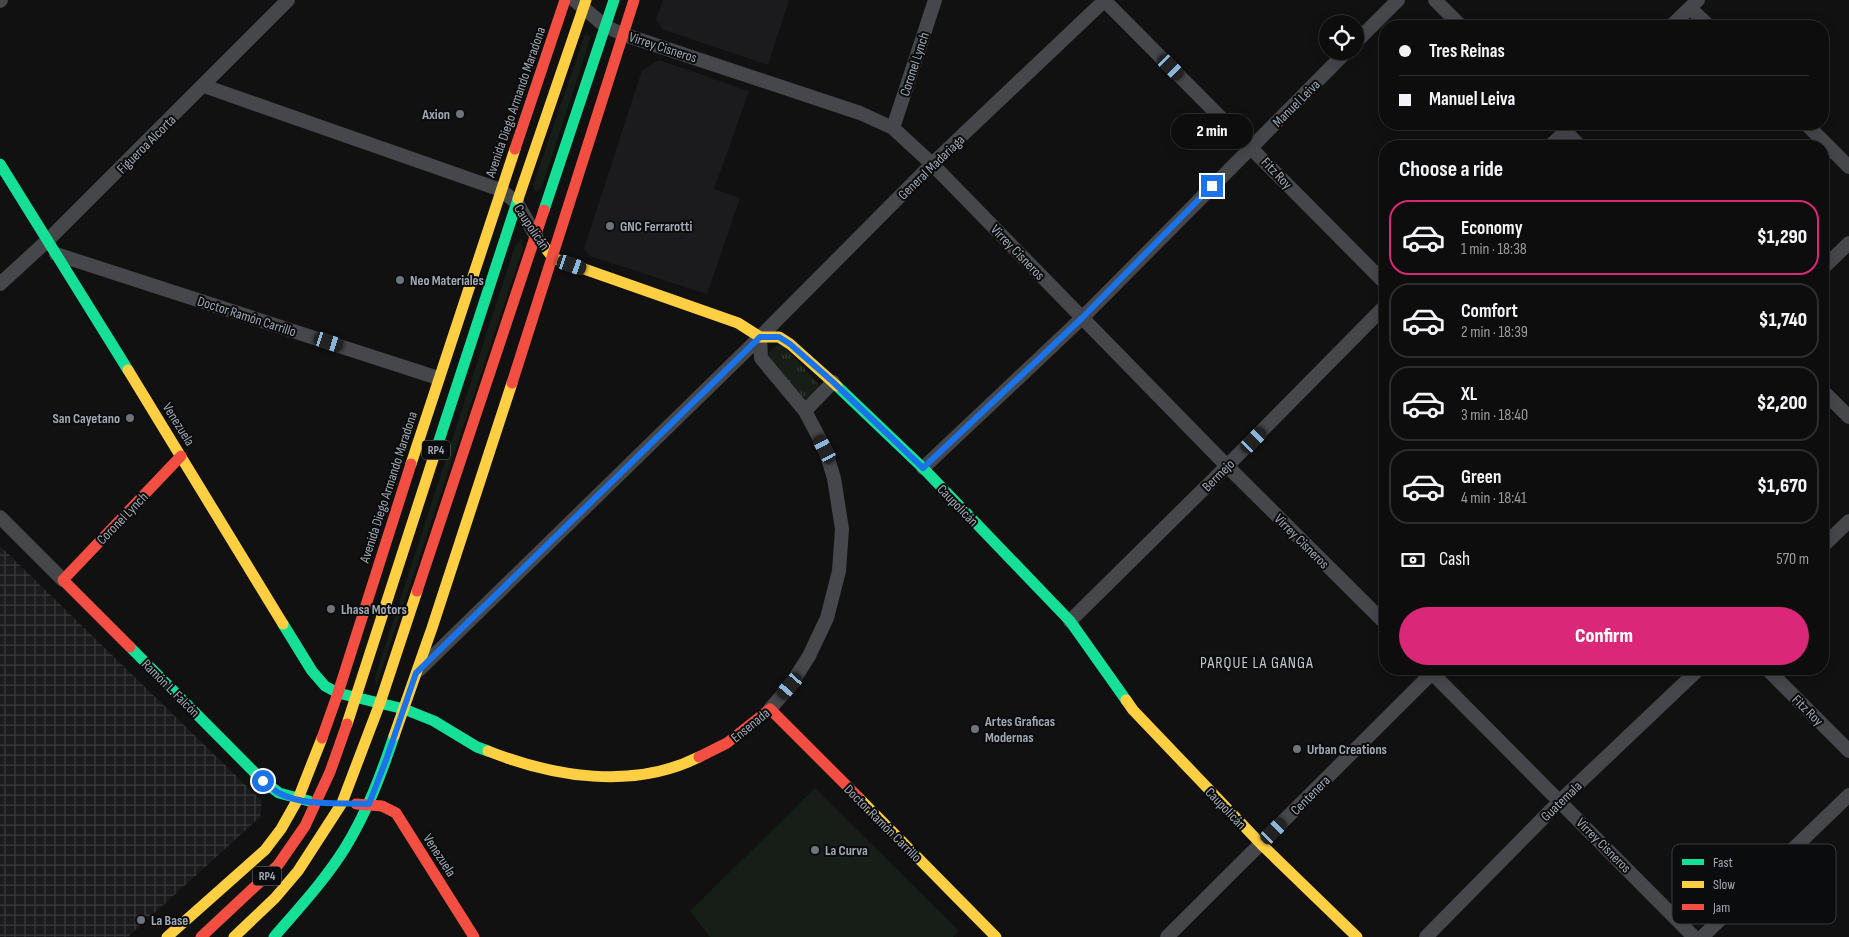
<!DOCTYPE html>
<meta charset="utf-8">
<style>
body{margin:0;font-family:"Sofia Sans Condensed",sans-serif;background:#1b1b1b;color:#f1f3f6;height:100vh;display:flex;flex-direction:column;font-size:19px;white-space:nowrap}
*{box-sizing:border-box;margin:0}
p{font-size:16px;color:#9a9c9d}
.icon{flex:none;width:28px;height:28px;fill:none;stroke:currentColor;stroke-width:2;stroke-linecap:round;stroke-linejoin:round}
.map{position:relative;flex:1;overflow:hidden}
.drawer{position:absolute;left:1379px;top:140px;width:450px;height:535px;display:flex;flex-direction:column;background:#0d0d0d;border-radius:20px;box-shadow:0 2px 12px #0003,0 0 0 1px #2d2d2e}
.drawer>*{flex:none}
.hud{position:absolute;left:1379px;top:20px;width:450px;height:110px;border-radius:20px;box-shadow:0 2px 12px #0003,0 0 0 1px #2d2d2e;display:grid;align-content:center;height:110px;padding:0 20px;background:#0d0d0d}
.tools{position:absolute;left:1319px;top:15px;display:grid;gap:10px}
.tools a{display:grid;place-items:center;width:45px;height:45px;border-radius:50%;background:#0d0d0d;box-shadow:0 2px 12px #0003,0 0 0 1px #2d2d2e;font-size:25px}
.end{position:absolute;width:22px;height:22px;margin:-11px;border:6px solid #1a73e8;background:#fff;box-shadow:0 0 0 2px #fff}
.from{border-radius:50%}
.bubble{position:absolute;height:35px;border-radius:18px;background:#0d0d0d;box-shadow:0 2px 12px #0003,0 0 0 1px #2d2d2e;font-size:16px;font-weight:800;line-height:35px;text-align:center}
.car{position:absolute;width:15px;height:30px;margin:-15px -8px;border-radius:6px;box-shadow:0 0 4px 1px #0007;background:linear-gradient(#222 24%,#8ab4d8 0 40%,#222 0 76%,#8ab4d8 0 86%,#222 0)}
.hud b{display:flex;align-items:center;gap:18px;height:48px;font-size:19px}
.hud b+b{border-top:1px solid #2d2d2e}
.hud i{width:12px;height:12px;background:#f1f3f6}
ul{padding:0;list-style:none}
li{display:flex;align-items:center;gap:15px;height:75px;margin:0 10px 8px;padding:0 10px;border:2px solid #2d2d2e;border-radius:20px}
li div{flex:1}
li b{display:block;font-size:19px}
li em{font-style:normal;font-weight:800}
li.selected{border-color:#db2777}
li>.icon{width:45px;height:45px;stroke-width:1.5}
h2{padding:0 20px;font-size:22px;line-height:60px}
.pay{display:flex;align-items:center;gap:12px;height:55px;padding:0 20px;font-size:19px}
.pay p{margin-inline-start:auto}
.button{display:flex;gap:10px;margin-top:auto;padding:10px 20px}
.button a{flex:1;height:58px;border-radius:30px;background:#db2777;color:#fff;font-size:20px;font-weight:800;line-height:58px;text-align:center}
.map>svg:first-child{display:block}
.built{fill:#1b1b1d}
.industrial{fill:url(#industrial-grid)}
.grass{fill:#171e17}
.park{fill:url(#park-tufts)}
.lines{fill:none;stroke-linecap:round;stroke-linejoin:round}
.street{stroke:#45474a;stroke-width:14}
.fast{stroke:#16e098;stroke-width:11}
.slow{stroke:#ffcf43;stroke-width:11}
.jam{stroke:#f24e42;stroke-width:11}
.route{stroke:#1a73e8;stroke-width:6}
.poi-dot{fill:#6f747b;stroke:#0b0c0d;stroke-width:2}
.labels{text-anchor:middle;stroke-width:4;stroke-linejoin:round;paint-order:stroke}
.shield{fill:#0b0c0d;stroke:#747a82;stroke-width:1}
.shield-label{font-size:12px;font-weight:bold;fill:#a1a9b4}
.street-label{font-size:14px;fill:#a1a9b4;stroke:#0b0c0d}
.poi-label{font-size:14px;font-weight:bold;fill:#a1a9b4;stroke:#0b0c0d;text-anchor:start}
.quarter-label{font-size:16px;letter-spacing:1px;fill:#c2c7cf;stroke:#0b0c0d}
.key{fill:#0b0c0d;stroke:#383b3f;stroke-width:1}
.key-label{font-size:14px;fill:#a1a9b4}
</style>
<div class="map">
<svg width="1849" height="937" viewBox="0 0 1849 937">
<defs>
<pattern id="industrial-grid" width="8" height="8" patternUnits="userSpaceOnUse" patternTransform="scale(1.25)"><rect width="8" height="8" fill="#1b1b1d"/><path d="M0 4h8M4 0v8" fill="none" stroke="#39393b"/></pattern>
<pattern id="park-tufts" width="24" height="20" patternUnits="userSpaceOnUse" patternTransform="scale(1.25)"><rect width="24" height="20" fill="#171e17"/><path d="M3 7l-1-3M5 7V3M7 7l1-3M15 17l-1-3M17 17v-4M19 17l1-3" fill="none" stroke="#363c36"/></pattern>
</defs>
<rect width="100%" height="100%" fill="#111"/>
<!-- built -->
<path class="built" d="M663,0H789L768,65L662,29L656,19Z
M659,60L749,91L714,189L740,198L707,294L590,256L584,249L642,70Z"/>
<!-- industrial -->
<path class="industrial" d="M0,546L262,801L260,817L128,937H0Z"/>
<!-- grass -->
<path class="grass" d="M585,34L591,36L542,187L535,193L533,185Z
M522,239L523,248L376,687L375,677L515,246Z
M815,788L959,931L953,937H710L690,911Z"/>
<!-- park -->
<path class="park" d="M780,345L786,348L819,385C817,392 810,399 804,400L768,357C769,350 773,347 780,345Z"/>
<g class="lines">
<!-- street -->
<path class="street" d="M574,0L605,26L622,34L860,113L893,128L932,164L1227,466L1385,623
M1104,0L1385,283
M1435,0L1461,26
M0,1L1,0
M1690,8L1709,26
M1671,26L1698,0
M1355,43L1398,0
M204,86L501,190L517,203L536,236
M1558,124L1580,146
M1806,124L1849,167
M893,128L935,0
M1550,146L1573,124
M56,254L438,378
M1822,269L1849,243
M0,284L48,240L288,0
M760,337L761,358L805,411L825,449L834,478L842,529L839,571L827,618L809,656L790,686L770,709
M1822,390L1849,417
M805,411L833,382
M923,468L1082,318L1347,51
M0,517L63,580
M1822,547L1849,521
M1070,621L1227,466L1385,306
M1428,669L1694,937
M1767,669L1849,751
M419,670L760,337L932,164L1105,0
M1167,937L1432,673
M1426,937L1560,801L1699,669
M1702,937L1849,795"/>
<!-- fast -->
<path class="fast" d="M0,164L128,370
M544,210L614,0
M837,386L923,468L1070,621L1126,700
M434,456L518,199
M283,624L312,671L325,686L338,693L404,709L434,721L477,747L488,751
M130,647L263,781L279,793L309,801
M274,937C299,908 325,880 345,848C367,812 381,775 394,736"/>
<!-- slow -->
<path class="slow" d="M518,199L586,0
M536,236L553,258L738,323L760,337H779L790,344L837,386
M128,370L283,624
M411,464L515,149
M1126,700L1133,710L1261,844L1357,937
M347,724L434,456
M394,736L432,628L512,383
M488,751C554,777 633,790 699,757
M858,797L996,937
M167,937L265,850L281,829L298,799L322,738
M234,937L275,898L298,871L342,803L380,703L417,591"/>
<!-- jam -->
<path class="jam" d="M515,149L565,0
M512,383L634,0
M417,591L544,210
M130,647L63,580L181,456
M322,738L338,693L411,464
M699,757L727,743L770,709L858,797
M356,804L382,806L396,813L474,937
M201,937L278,865L305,826L330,772L347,724"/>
</g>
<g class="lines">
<!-- route -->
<path class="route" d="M263,781C268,785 273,790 279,793C305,807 340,802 369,804L386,760L416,673L760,337H779L790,344L833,382L923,468L1082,318L1212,186"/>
</g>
<!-- markers -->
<g class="poi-dot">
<circle cx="460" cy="114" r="5"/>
<circle cx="610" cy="226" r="5"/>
<circle cx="400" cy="280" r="5"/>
<circle cx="130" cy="418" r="5"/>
<circle cx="331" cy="609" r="5"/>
<circle cx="975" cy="729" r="5"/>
<circle cx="1297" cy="749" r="5"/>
<circle cx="815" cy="850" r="5"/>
<circle cx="141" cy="920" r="5"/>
</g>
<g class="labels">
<!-- shield labels -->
<g class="shield">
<rect x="422" y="440.5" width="28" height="19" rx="4"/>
<rect x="253" y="866.5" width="28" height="19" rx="4"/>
</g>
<g class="shield-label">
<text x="436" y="454">RP4</text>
<text x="267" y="880">RP4</text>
</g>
<!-- street labels -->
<g class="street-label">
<text transform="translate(663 47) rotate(18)" y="5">Virrey Cisneros</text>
<text transform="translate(914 64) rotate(-72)" y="5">Coronel Lynch</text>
<text transform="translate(515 102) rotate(-71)" y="5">Avenida Diego Armando Maradona</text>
<text transform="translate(1296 103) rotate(-45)" y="5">Manuel Leiva</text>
<text transform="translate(146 144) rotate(-45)" y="5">Figueroa Alcorta</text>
<text transform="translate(931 167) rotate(-44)" y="5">General Madariaga</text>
<text transform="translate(1277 173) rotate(46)" y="5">Fitz Roy</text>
<text transform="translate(532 227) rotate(56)" y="5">Caupolicán</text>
<text transform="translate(1018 252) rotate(46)" y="5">Virrey Cisneros</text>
<text transform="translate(247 316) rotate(18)" y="5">Doctor Ramón Carrillo</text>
<text transform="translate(179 424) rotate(58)" y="5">Venezuela</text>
<text transform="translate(1218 475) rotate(-45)" y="5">Bermejo</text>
<text transform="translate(388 487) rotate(-72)" y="5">Avenida Diego Armando Maradona</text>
<text transform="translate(958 505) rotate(46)" y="5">Caupolicán</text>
<text transform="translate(122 518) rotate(-46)" y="5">Coronel Lynch</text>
<text transform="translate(1302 541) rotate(45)" y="5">Virrey Cisneros</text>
<text transform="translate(171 688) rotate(45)" y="5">Ramón L. Falcón</text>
<text transform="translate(1808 710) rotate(45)" y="5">Fitz Roy</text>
<text transform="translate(750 725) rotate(-39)" y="5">Ensenada</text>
<text transform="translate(1310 795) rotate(-45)" y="5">Centenera</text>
<text transform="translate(1561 801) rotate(-44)" y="5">Guatemala</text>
<text transform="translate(1226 808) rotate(46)" y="5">Caupolicán</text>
<text transform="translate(883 823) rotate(45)" y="5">Doctor Ramón Carrillo</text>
<text transform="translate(1604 845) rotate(45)" y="5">Virrey Cisneros</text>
<text transform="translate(440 855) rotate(57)" y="5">Venezuela</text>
</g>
<!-- poi labels -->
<g class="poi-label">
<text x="450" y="119" text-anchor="end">Axion</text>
<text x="620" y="231">GNC Ferrarotti</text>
<text x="410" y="285">Neo Materiales</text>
<text x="120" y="423" text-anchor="end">San Cayetano</text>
<text x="341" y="614">Lhasa Motors</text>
<text x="985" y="726">Artes Graficas<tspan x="985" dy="16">Modernas</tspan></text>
<text x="1307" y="754">Urban Creations</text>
<text x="825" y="855">La Curva</text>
<text x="151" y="925">La Base</text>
</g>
<!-- quarter labels -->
<g class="quarter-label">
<text x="1257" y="668">PARQUE LA GANGA</text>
</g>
</g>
<!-- legend -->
<rect x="1672" y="844" width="164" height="80" rx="8" class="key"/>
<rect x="1682" y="859" width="22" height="6" fill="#16e098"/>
<rect x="1682" y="881" width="22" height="7" fill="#ffcf43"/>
<rect x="1682" y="904" width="22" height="6" fill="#f24e42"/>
<g class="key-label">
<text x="1713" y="867">Fast</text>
<text x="1713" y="889">Slow</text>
<text x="1713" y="912">Jam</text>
</g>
</svg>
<div class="tools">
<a><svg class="icon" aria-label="locate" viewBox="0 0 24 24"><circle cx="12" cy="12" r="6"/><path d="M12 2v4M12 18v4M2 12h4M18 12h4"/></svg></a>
</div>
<i class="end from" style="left:263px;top:781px"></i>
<i class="end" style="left:1212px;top:186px"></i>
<div class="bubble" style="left:1171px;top:114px;width:82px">2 min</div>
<i class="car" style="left:1171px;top:67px;rotate:135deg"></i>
<i class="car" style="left:572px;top:265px;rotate:109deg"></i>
<i class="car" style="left:329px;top:342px;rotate:108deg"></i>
<i class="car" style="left:1254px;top:440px;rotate:44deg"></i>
<i class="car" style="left:825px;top:449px;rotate:332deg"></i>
<i class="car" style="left:790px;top:686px;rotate:221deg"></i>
<i class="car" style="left:1274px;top:831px;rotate:45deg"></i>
<div class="hud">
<b><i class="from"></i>Tres Reinas</b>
<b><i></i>Manuel Leiva</b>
</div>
<section class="drawer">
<h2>Choose a ride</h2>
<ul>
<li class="selected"><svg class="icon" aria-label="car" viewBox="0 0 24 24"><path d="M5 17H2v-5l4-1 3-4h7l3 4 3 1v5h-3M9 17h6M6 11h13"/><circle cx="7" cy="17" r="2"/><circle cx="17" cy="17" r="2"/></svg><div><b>Economy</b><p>1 min · 18:38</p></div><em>$1,290</em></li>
<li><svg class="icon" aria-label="car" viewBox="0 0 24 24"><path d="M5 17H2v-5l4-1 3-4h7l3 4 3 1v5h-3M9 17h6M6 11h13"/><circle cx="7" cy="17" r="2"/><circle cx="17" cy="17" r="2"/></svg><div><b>Comfort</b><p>2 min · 18:39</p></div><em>$1,740</em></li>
<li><svg class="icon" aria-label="car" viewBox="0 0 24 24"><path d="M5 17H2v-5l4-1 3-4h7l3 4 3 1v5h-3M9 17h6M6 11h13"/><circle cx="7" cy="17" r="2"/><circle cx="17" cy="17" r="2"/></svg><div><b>XL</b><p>3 min · 18:40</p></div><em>$2,200</em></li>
<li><svg class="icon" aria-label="car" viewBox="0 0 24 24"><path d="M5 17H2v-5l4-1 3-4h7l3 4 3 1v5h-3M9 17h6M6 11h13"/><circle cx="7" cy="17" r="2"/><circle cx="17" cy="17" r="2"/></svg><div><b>Green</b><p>4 min · 18:41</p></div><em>$1,670</em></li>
</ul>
<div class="pay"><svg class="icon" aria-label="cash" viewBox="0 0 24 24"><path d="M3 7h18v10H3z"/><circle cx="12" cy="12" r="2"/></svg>Cash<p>570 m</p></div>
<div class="button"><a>Confirm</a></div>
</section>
</div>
